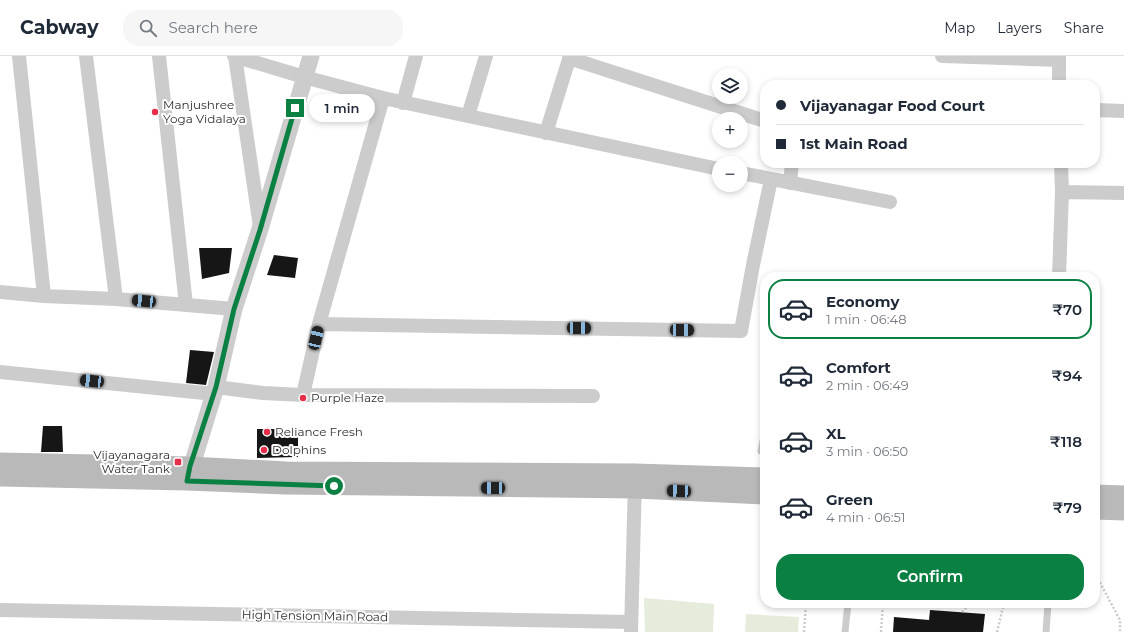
<!DOCTYPE html>
<meta charset="utf-8">
<style>
body{margin:0;font-family:Montserrat,sans-serif;background:#f6f6f7;color:#1f2937;height:100vh;display:flex;flex-direction:column;font-size:15px;white-space:nowrap}
*{box-sizing:border-box;margin:0}
p{font-size:13px;color:#747a83}
.icon{flex:none;width:22px;height:22px;fill:none;stroke:currentColor;stroke-width:2;stroke-linecap:round;stroke-linejoin:round}
.map{position:relative;flex:1;overflow:hidden}
.side{position:absolute;left:760px;top:216px;width:340px;height:336px;display:flex;flex-direction:column;background:#fff;border-radius:16px;box-shadow:0 2px 6px #0003}
.side>*{flex:none}
.hud{position:absolute;left:760px;top:24px;width:340px;height:88px;border-radius:16px;box-shadow:0 2px 6px #0003;display:grid;align-content:center;height:88px;padding:0 16px;background:#fff}
.tools{position:absolute;left:712px;top:12px;display:grid;gap:8px}
.tools a{display:grid;place-items:center;width:36px;height:36px;border-radius:50%;background:#fff;box-shadow:0 2px 6px #0003;font-size:20px}
.end{position:absolute;width:18px;height:18px;margin:-9px;border:5px solid #0b8043;background:#fff;box-shadow:0 0 0 2px #fff}
.from{border-radius:50%}
.bubble{position:absolute;height:28px;border-radius:14px;background:#fff;box-shadow:0 2px 6px #0003;font-size:13px;font-weight:600;line-height:28px;text-align:center}
.car{position:absolute;width:12px;height:24px;margin:-12px -6px;border-radius:5px;box-shadow:0 0 3px 1px #0007;background:linear-gradient(#222 24%,#8ab4d8 0 40%,#222 0 76%,#8ab4d8 0 86%,#222 0)}
.hud b{display:flex;align-items:center;gap:14px;height:38px;font-size:15px}
.hud b+b{border-top:1px solid #e0e1e3}
.hud i{width:10px;height:10px;background:#1f2937}
ul{padding:7px 0 0;list-style:none}
li{display:flex;align-items:center;gap:12px;height:60px;margin:0 8px 6px;padding:0 8px;border:2px solid transparent;border-radius:16px}
li div{flex:1}
li b{display:block;font-size:15px}
li em{font-style:normal;font-weight:600}
li.selected{border-color:#0b8043}
li>.icon{width:36px;height:36px;stroke-width:1.5}
.primary-button{display:flex;gap:8px;margin-top:auto;padding:8px 16px}
.primary-button a{flex:1;height:46px;border-radius:16px;background:#0b8043;color:#fff;font-size:16px;font-weight:600;line-height:46px;text-align:center}
header{display:flex;align-items:center;gap:24px;box-sizing:border-box;height:56px;padding:0 20px;background:#fff;border-bottom:1px solid #e0e1e3}
header strong{font-size:19px}
nav{display:flex;gap:22px;margin-inline-start:auto;font-size:14px}
.search{width:280px;height:36px;background:#f6f6f7;display:flex;align-items:center;gap:10px;box-sizing:border-box;padding:0 14px;border-radius:16px;color:#747a83;font-size:15px}
.map>svg:first-child{display:block}
.green{fill:#e6ecdc}
.building{fill:#161616}
.lines{fill:none;stroke-linecap:round;stroke-linejoin:round}
.path{stroke:#ccc;stroke-width:2.5;stroke-dasharray:2 2;stroke-linecap:butt}
.service{stroke:#ccc;stroke-width:7}
.minor{stroke:#ccc;stroke-width:14}
.tertiary{stroke:#ccc;stroke-width:17}
.secondary{stroke:#b9b9b9;stroke-width:19}
.route{stroke:#0b8043;stroke-width:5}
.poi-dot{fill:#e82f4a;stroke:#fff;stroke-width:1.5}
.labels{text-anchor:middle;stroke-width:4;stroke-linejoin:round;paint-order:stroke}
.poi-label{font-size:12px;fill:#2f2f2f;stroke:#fff;text-anchor:start}
.street-label{font-size:12px;fill:#2f2f2f;stroke:#fff}
</style>
<header>
<strong>Cabway</strong>
<div class="search"><svg class="icon" aria-label="search" viewBox="0 0 24 24"><circle cx="10" cy="10" r="6"/><path d="M15 15l6 6"/></svg>Search here</div>
<nav><a>Map</a><a>Layers</a><a>Share</a></nav>
</header>
<div class="map">
<svg width="1124" height="576" viewBox="0 0 1124 576">
<rect width="100%" height="100%" fill="#fff"/>
<!-- green -->
<path class="green" d="M644,542L714,548L713,576H645Z
M746,558L799,561L798,576H745Z"/>
<!-- building -->
<path class="building" d="M199,192H232L229,217L202,223Z
M274,199L298,202L295,222L267,219Z
M190,294L214,296L206,329L186,327Z
M43,370H62L63,396H41Z
M257,373H298V401L257,402Z
M930,554L985,558L983,576H893L894,561L929,564Z"/>
<g class="lines">
<!-- path -->
<path class="path" d="M1095,520L1098,523L1120,564V576
M962,556L970,547
M804,576L806,547
M881,576L883,547
M997,576L1004,547"/>
<!-- service -->
<path class="service" d="M765,375L761,395H765
M845,576L848,547
M1046,576L1048,547"/>
<!-- minor -->
<path class="minor" d="M19,0L44,240
M86,0L116,243
M159,0L186,249
M234,0L304,21L383,42L719,113
M235,0L260,171
M942,0L1059,4
M1059,0V29
M569,2L765,65
M403,47L416,0
M1095,54L1124,55
M468,60L486,0
M546,77L570,0
M741,117L890,146
M790,127L792,107
M1062,136L1124,137
M1059,221L1062,136L1061,107
M0,236L44,240L116,243L234,253
M319,268L741,275L753,209L771,123
M0,316L214,338
M216,331L263,337L303,339L593,340
M303,339L319,268L383,42
M0,554L631,566
M631,576L635,424"/>
<!-- tertiary -->
<path class="tertiary" d="M188,422L216,331L234,253L260,173L311,0"/>
<!-- secondary -->
<path class="secondary" d="M0,406L190,410L286,415L635,417L765,421
M0,421L187,425L286,429L636,433L765,439
M1095,438L1124,439
M1095,454L1124,455"/>
</g>
<g class="lines">
<!-- route -->
<path class="route" d="M295,52L260,174L234,253L216,331L190,410L187,425L334,430"/>
</g>
<!-- markers -->
<g class="poi-dot">
<circle cx="155" cy="56" r="4"/>
<circle cx="303" cy="342" r="4"/>
<circle cx="267" cy="376" r="4"/>
<circle cx="264" cy="394" r="4"/>
<rect x="174" y="402" width="8" height="8" rx="2"/>
</g>
<g class="labels">
<!-- poi labels -->
<g class="poi-label">
<text x="163" y="53">Manjushree<tspan x="163" dy="14">Yoga Vidalaya</tspan></text>
<text x="311" y="346">Purple Haze</text>
<text x="275" y="380">Reliance Fresh</text>
<text x="272" y="398">Dolphins</text>
<text x="170" y="403" text-anchor="end">Vijayanagara<tspan x="170" dy="14">Water Tank</tspan></text>
</g>
<!-- street labels -->
<g class="street-label">
<text transform="translate(315 560) rotate(1)" y="4">High Tension Main Road</text>
</g>
</g>
</svg>
<div class="tools">
<a><svg class="icon" aria-label="layers" viewBox="0 0 24 24"><path d="M12 4l9 5-9 5-9-5zM3 14l9 5 9-5"/></svg></a>
<a>+</a>
<a>−</a>
</div>
<i class="end from" style="left:334px;top:430px"></i>
<i class="end" style="left:295px;top:52px"></i>
<div class="bubble" style="left:309px;top:38px;width:66px">1 min</div>
<i class="car" style="left:144px;top:245px;rotate:275deg"></i>
<i class="car" style="left:579px;top:272px;rotate:91deg"></i>
<i class="car" style="left:682px;top:274px;rotate:91deg"></i>
<i class="car" style="left:316px;top:282px;rotate:13deg"></i>
<i class="car" style="left:92px;top:325px;rotate:276deg"></i>
<i class="car" style="left:493px;top:432px;rotate:270deg"></i>
<i class="car" style="left:679px;top:435px;rotate:272deg"></i>
<div class="hud">
<b><i class="from"></i>Vijayanagar Food Court</b>
<b><i></i>1st Main Road</b>
</div>
<section class="side">
<ul>
<li class="selected"><svg class="icon" aria-label="car" viewBox="0 0 24 24"><path d="M5 17H2v-5l4-1 3-4h7l3 4 3 1v5h-3M9 17h6M6 11h13"/><circle cx="7" cy="17" r="2"/><circle cx="17" cy="17" r="2"/></svg><div><b>Economy</b><p>1 min · 06:48</p></div><em>₹70</em></li>
<li><svg class="icon" aria-label="car" viewBox="0 0 24 24"><path d="M5 17H2v-5l4-1 3-4h7l3 4 3 1v5h-3M9 17h6M6 11h13"/><circle cx="7" cy="17" r="2"/><circle cx="17" cy="17" r="2"/></svg><div><b>Comfort</b><p>2 min · 06:49</p></div><em>₹94</em></li>
<li><svg class="icon" aria-label="car" viewBox="0 0 24 24"><path d="M5 17H2v-5l4-1 3-4h7l3 4 3 1v5h-3M9 17h6M6 11h13"/><circle cx="7" cy="17" r="2"/><circle cx="17" cy="17" r="2"/></svg><div><b>XL</b><p>3 min · 06:50</p></div><em>₹118</em></li>
<li><svg class="icon" aria-label="car" viewBox="0 0 24 24"><path d="M5 17H2v-5l4-1 3-4h7l3 4 3 1v5h-3M9 17h6M6 11h13"/><circle cx="7" cy="17" r="2"/><circle cx="17" cy="17" r="2"/></svg><div><b>Green</b><p>4 min · 06:51</p></div><em>₹79</em></li>
</ul>
<div class="primary-button"><a>Confirm</a></div>
</section>
</div>
